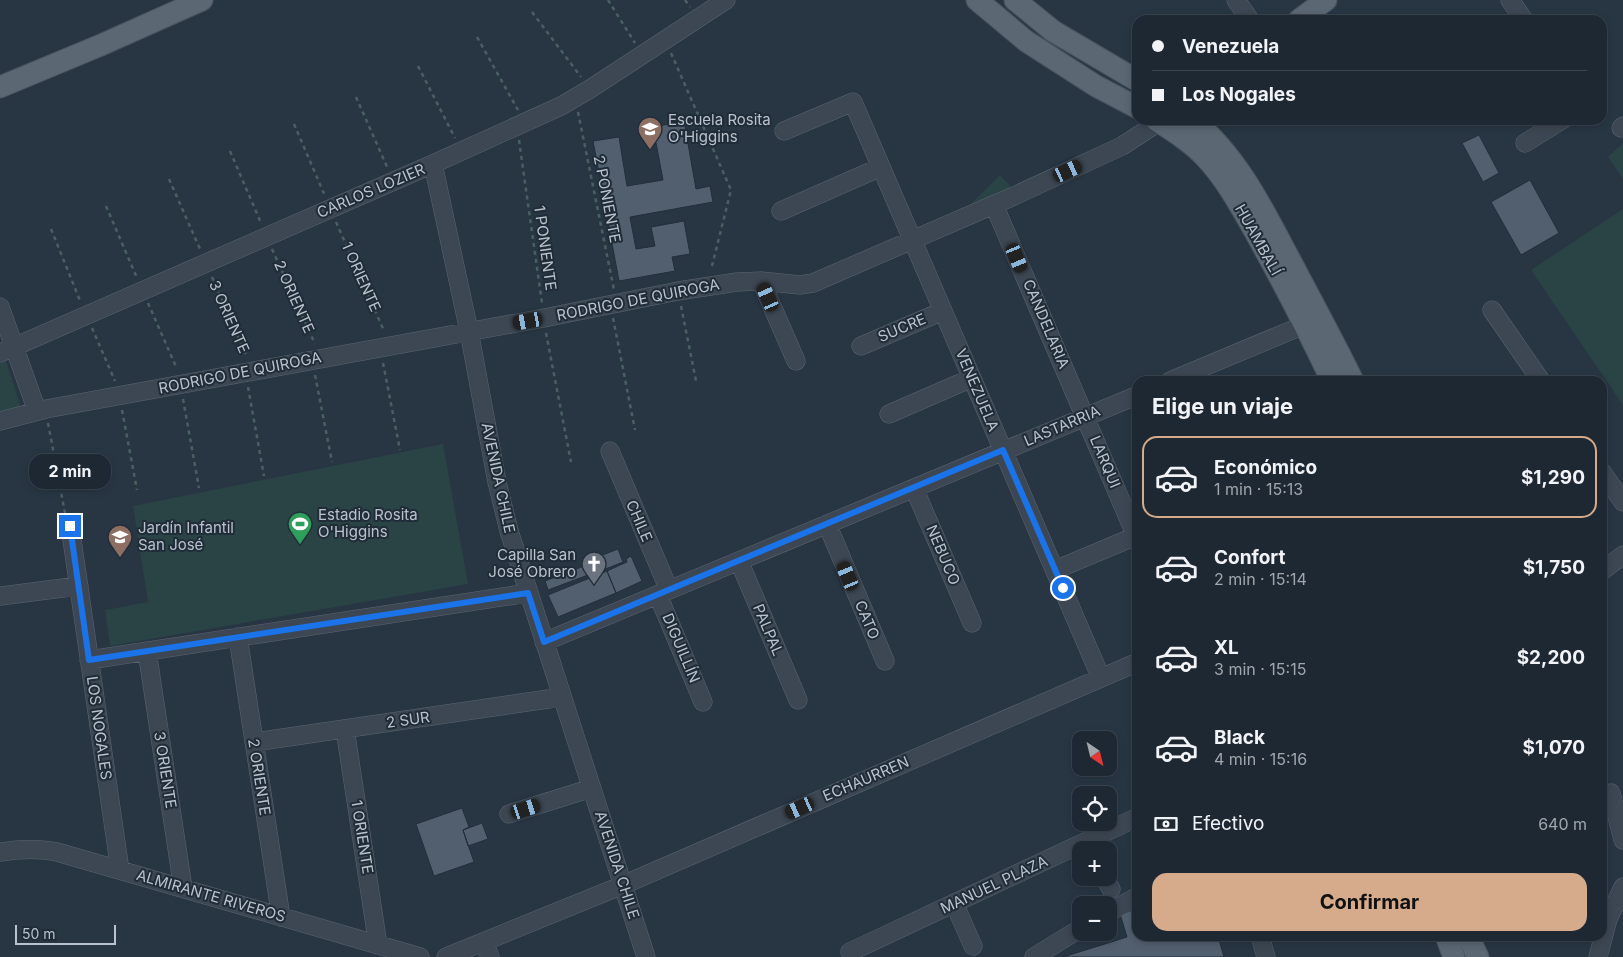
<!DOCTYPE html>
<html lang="es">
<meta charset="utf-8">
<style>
body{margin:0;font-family:Inter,sans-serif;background:#2b343f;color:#f1f3f6;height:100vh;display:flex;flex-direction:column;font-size:19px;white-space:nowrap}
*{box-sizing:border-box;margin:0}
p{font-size:16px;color:#a1a6ac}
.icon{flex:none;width:28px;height:28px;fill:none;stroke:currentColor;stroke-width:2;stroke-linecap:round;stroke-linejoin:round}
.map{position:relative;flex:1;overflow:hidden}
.sheet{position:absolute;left:1132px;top:376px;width:475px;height:565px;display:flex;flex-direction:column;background:#1e2833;border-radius:15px;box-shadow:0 2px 8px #0003,0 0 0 1px #3c444e}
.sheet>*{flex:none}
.guide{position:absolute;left:1132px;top:15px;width:475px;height:110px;border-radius:15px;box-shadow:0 2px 8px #0003,0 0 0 1px #3c444e;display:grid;align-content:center;height:110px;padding:0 20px;background:#1e2833}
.needle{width:32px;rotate:145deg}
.buttons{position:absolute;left:1072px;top:731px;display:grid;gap:10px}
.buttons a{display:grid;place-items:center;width:45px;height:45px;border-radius:10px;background:#1e2833;box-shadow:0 2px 8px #0003,0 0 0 1px #3c444e;font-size:25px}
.scale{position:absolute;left:15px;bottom:12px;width:101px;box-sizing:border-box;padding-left:5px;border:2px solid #bac3cd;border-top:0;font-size:14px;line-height:18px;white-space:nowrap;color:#bac3cd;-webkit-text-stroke:4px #212c39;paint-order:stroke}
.end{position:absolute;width:22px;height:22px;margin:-11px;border:6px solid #1a73e8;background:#fff;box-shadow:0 0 0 2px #fff}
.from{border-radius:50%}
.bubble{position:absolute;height:35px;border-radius:15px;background:#1e2833;box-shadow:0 2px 8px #0003,0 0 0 1px #3c444e;font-size:16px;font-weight:700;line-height:35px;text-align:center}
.car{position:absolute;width:15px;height:30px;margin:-15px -8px;border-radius:6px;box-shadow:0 0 4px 1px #0007;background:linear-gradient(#222 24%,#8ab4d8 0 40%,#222 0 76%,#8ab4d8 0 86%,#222 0)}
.guide b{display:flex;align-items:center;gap:18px;height:48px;font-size:19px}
.guide b+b{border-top:1px solid #3c444e}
.guide i{width:12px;height:12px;background:#f1f3f6}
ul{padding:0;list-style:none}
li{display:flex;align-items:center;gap:15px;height:82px;margin:0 10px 8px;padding:0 10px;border:2px solid transparent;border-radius:15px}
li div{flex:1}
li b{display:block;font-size:19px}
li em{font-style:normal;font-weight:700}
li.selected{border-color:#d6ab8b}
li>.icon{width:45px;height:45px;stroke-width:1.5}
h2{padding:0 20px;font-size:22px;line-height:60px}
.pay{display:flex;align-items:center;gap:12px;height:55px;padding:0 20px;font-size:19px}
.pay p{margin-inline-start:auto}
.action{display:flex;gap:10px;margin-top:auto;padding:10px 20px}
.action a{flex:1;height:58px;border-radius:15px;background:#d6ab8b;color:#111;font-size:20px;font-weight:700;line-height:58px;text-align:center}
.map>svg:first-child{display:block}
.green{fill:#2a4345}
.building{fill:#525f6f;stroke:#232e3b}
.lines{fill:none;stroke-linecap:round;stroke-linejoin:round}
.minor-casing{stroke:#5b6571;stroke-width:19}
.major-casing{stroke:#495360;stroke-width:23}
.path{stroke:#496061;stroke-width:2.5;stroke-dasharray:4 4;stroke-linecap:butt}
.minor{stroke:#3d4753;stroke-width:18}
.major{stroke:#5b6773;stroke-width:21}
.route{stroke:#1a73e8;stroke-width:6}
.labels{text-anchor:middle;stroke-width:4;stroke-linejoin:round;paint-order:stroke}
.poi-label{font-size:15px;fill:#bac3cd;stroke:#212c39;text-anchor:start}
.street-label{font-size:15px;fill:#bac3cd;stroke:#212c39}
</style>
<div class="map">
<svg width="1623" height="957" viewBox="0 0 1623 957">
<rect width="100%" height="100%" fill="#283644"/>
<!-- green -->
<path class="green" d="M1623,143V179L1608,157Z
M1000,175L1012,188L969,206Z
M1623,209V405L1531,270Z
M6,361L22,411L0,416V363Z
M443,444L468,584L110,646L105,610L148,602L133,506Z"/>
<!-- building -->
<path class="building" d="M684,121L696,189L710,186L713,202L630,217L636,249L655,246L651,227L684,221L690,254L672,257L675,271L619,281L593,141L619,137L627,186L663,180L653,127Z
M1479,135L1499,173L1483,182L1462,143Z
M1530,180L1559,233L1521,255L1491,202Z
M618,549L623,562L603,570L597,557Z
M631,556L642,581L616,593L607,571L627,562L626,559Z
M584,566L588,575L548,590L545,581Z
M607,571L616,593L558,617L548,595Z
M462,808L469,827L463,830L474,862L434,876L416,824Z
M482,823L488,839L468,846L463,830Z
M1138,909V936H1218L1224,957H1063L1127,937L1120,914Z"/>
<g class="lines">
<defs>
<path id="minor" d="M1236,0L1250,20
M1510,0L1524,20
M1621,128L1623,126
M784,131L853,102L1101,678
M1525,143L1562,120
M433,164L469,331L497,482L509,531L646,957
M994,205L1136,536L1055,570
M781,211L881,167
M761,281L796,361
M0,307L37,411
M1492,310L1541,381
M861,346L943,311
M0,353L433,164L561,106L590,89L726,0
M1170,381L1316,320
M889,414L972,378
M0,421L46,409L544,318L678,291L737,282L761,281L800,285L813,283L1014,196L1122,146L1159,122
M610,451L669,590
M1602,472L1623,502
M914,488L972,623
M827,524L885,661
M70,526L120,870
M739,561L798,700
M1602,571L1623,555
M658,595L703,702
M0,596L79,586
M238,637L281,917
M544,642L1138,395
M147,651L183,888
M89,660L528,593
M345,729L378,945
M254,742L562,697
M1611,793L1623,840
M509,814L592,788
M0,852C20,849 38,848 57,852L420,957
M1105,878L1111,889
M954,903L973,946
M1109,912L1138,896
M1260,936L1266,957
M484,942L490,957
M850,952L1138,817
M446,957L623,885L1138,662
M1034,957L1081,928
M1598,957L1608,919L1623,887"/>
<path id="major" d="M977,0L1026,41L1096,86L1138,108
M1015,0L1053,31L1138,81
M1299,20L1326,0
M0,87L101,45L202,0
M1156,120C1173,131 1191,142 1205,157C1227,180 1243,211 1259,239C1285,286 1309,333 1332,381
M1193,120C1238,157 1263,209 1290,260C1311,300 1333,340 1353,381
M1446,936L1454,957
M1468,936L1478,957"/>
</defs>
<!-- minor casing -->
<use href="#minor" class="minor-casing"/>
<!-- major casing -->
<use href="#major" class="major-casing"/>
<!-- path -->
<path class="path" d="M608,0L635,43
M685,0L690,7
M532,12L581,77
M477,37L518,110
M671,53L731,190L711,270
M418,66L455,138
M356,97L388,169
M578,112L614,290
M294,124L325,196
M519,140L542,303
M230,151L261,223
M169,179L200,249
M106,206L137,278
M336,222L384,331
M51,229L81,303
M272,249L315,344
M212,277L247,357
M148,303L177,369
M681,306L696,381
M613,318L635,430
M92,328L115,381
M546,333L571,462
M383,363L400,450
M315,375L332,462
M248,387L264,476
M183,399L199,488
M122,410L137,490
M48,423L65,513"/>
<!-- minor -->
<use href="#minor" class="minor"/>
<!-- major -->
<use href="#major" class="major"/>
</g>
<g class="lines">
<!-- route -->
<path class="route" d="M70,526L89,660L528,593L544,642L1003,450L1063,588"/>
</g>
<!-- icons -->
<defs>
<symbol id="school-pin" viewBox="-11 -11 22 30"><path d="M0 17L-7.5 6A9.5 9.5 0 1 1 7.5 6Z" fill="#8d6e63" stroke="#212c39"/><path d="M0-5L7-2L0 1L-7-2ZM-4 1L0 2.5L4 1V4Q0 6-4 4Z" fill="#fff"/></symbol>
<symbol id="stadium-pin" viewBox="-11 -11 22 30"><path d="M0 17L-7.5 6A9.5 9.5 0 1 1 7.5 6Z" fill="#2e9e5b" stroke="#212c39"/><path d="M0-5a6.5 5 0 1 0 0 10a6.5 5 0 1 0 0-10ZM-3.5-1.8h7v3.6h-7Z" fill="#fff"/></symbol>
<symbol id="church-pin" viewBox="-11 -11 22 30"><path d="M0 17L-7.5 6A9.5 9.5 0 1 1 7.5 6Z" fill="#6b7280" stroke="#212c39"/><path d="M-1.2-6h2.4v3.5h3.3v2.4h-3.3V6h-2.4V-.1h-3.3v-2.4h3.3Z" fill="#fff"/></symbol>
</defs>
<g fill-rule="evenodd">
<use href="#school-pin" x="636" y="115" width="28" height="38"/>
<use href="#stadium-pin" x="286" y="510" width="28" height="38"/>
<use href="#school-pin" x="106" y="523" width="28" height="38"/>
<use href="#church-pin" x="580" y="550" width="28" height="38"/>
</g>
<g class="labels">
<!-- poi labels -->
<g class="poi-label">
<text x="668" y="125">Escuela Rosita<tspan x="668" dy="17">O'Higgins</tspan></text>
<text x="318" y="520">Estadio Rosita<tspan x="318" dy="17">O'Higgins</tspan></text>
<text x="138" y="533">Jardín Infantil<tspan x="138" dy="17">San José</tspan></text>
<text x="576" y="560" text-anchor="end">Capilla San<tspan x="576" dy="17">José Obrero</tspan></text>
</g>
<!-- street labels -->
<g class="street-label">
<text transform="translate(371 191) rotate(-23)" y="5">CARLOS LOZIER</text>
<text transform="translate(607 199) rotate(79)" y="5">2 PONIENTE</text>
<text transform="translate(1258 240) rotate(61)" y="5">HUAMBALÍ</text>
<text transform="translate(545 248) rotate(82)" y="5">1 PONIENTE</text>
<text transform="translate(361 277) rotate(66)" y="5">1 ORIENTE</text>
<text transform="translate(294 297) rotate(66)" y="5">2 ORIENTE</text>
<text transform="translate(638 300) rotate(-11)" y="5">RODRIGO DE QUIROGA</text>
<text transform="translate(229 317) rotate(66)" y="5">3 ORIENTE</text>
<text transform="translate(1046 324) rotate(67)" y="5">CANDELARIA</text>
<text transform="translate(902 328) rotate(-23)" y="5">SUCRE</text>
<text transform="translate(240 373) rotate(-11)" y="5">RODRIGO DE QUIROGA</text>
<text transform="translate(977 390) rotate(67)" y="5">VENEZUELA</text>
<text transform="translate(1062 426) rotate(-23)" y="5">LASTARRIA</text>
<text transform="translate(1105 462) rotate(67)" y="5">LARQUI</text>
<text transform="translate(498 478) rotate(78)" y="5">AVENIDA CHILE</text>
<text transform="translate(639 521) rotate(67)" y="5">CHILE</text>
<text transform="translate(943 555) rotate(67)" y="5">NEBUCO</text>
<text transform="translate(867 620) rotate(67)" y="5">CATO</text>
<text transform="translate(768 630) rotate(67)" y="5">PALPAL</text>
<text transform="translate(681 648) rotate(67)" y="5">DIGUILLÍN</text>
<text transform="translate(408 720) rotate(-8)" y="5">2 SUR</text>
<text transform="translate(99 728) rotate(82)" y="5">LOS NOGALES</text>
<text transform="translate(165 770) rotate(81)" y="5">3 ORIENTE</text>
<text transform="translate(259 777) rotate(81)" y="5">2 ORIENTE</text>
<text transform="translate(866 779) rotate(-23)" y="5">ECHAURREN</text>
<text transform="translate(362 837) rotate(81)" y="5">1 ORIENTE</text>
<text transform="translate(617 865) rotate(72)" y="5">AVENIDA CHILE</text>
<text transform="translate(994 885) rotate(-25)" y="5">MANUEL PLAZA</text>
<text transform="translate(211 896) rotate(16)" y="5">ALMIRANTE RIVEROS</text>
</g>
</g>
</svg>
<div class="buttons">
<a><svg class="needle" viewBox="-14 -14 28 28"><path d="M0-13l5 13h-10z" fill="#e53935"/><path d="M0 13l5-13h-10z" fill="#a1a6ac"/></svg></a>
<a><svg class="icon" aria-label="locate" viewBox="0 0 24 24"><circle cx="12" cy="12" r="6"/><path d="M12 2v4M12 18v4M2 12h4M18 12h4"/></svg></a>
<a>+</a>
<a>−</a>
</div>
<div class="scale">50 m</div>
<i class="end from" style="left:1063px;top:588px"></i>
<i class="end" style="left:70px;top:526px"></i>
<div class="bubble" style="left:29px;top:454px;width:82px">2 min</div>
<i class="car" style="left:1068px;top:171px;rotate:65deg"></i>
<i class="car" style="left:1017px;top:258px;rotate:157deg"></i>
<i class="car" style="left:768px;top:297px;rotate:336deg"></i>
<i class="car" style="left:528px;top:321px;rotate:260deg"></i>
<i class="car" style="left:848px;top:576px;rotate:337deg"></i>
<i class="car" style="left:800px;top:808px;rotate:246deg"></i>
<i class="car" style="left:526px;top:809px;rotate:72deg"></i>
<div class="guide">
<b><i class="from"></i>Venezuela</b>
<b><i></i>Los Nogales</b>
</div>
<section class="sheet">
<h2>Elige un viaje</h2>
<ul>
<li class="selected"><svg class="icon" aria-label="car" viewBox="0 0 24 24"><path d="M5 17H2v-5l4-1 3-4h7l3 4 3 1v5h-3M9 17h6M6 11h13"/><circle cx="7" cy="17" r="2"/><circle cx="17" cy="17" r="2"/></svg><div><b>Económico</b><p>1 min · 15:13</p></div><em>$1,290</em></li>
<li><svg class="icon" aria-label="car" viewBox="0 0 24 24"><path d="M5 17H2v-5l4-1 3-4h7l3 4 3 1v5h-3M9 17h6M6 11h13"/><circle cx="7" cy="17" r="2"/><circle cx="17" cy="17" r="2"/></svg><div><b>Confort</b><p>2 min · 15:14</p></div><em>$1,750</em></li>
<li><svg class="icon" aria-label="car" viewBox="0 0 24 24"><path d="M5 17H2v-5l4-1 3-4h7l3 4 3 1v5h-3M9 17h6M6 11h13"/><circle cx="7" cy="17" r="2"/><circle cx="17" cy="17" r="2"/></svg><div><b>XL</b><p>3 min · 15:15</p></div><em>$2,200</em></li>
<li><svg class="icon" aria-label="car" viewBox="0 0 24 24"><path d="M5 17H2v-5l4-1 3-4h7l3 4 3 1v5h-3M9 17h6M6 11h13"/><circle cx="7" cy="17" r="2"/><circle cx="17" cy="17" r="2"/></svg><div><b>Black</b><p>4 min · 15:16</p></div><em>$1,070</em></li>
</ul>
<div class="pay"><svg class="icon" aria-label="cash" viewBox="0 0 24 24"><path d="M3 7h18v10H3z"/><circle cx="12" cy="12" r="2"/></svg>Efectivo<p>640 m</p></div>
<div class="action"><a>Confirmar</a></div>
</section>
</div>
